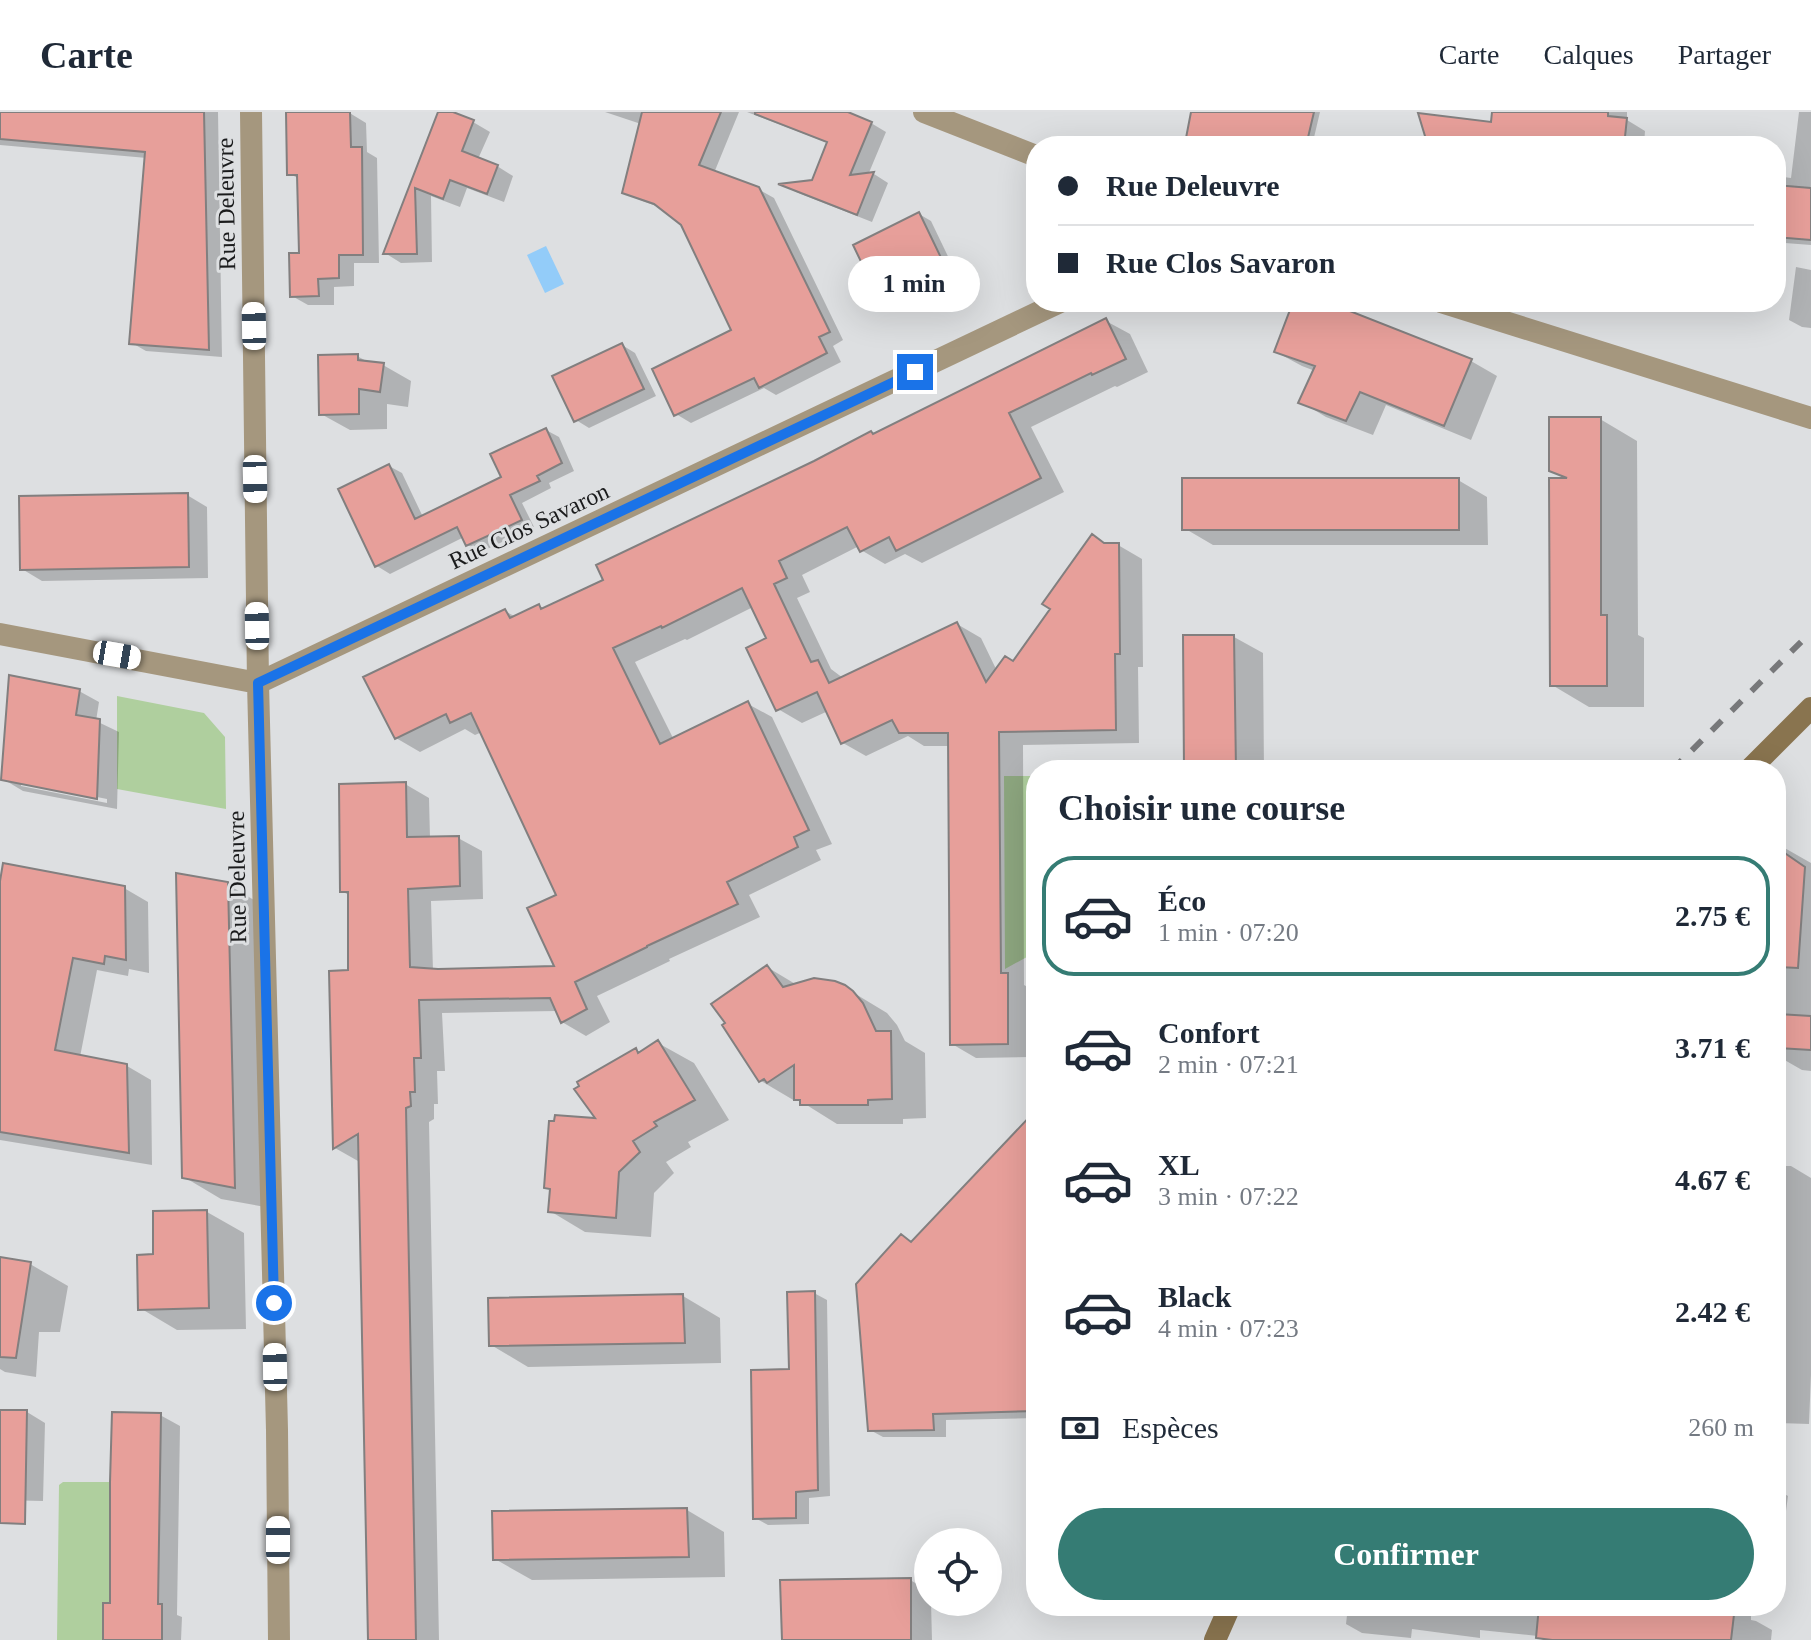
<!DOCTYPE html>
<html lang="fr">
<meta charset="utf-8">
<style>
body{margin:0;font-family:Georgia,serif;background:#f2f2f3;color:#1f2937;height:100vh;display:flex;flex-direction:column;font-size:30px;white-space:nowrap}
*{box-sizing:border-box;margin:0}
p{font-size:26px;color:#747a83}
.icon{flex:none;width:44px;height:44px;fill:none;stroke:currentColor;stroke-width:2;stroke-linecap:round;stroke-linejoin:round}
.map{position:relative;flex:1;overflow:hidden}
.sheet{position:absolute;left:1026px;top:648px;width:760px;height:856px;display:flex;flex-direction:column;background:#fff;border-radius:32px;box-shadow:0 8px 32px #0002}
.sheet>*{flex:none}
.guide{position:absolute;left:1026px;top:24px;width:760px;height:176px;border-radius:32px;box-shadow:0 8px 32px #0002;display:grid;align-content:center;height:176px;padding:0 32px;background:#fff}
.buttons{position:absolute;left:914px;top:1416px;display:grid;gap:16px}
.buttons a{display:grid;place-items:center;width:88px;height:88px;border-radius:50%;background:#fff;box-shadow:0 8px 32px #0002;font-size:40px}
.end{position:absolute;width:36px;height:36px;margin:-18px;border:10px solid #1a73e8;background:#fff;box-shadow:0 0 0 4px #fff}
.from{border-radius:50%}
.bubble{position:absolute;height:56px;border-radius:28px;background:#fff;box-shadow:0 8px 32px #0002;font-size:26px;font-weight:700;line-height:56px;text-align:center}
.car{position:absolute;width:24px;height:48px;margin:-24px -12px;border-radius:10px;box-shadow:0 0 6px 2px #0007;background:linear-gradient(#fff 24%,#345 0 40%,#fff 0 76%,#345 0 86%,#fff 0)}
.guide b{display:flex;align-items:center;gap:28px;height:76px;font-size:30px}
.guide b+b{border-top:2px solid #e0e1e3}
.guide i{width:20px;height:20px;background:#1f2937}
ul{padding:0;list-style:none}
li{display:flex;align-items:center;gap:24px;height:120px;margin:0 16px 12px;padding:0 16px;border:4px solid transparent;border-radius:32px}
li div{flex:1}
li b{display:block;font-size:30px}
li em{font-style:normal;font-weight:700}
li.selected{border-color:#357c74}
li>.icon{width:72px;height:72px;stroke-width:1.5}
h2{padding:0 32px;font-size:36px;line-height:96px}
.pay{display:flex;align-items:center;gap:20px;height:88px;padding:0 32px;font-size:30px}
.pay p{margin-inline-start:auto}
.action{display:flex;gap:16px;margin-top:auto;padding:16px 32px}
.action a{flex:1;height:92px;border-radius:48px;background:#357c74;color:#fff;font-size:32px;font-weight:700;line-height:92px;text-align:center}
header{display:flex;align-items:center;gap:48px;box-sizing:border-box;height:112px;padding:0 40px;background:#fff;border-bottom:2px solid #e0e1e3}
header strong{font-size:38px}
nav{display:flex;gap:44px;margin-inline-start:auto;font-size:28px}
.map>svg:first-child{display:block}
.green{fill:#afcf9e}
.water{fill:#93ccf9}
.shadow{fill:#0003;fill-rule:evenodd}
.building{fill:#e79f9a;stroke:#827f7f;stroke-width:2}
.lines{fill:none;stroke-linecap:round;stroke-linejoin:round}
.minor{stroke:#a5977e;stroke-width:22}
.secondary{stroke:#89744f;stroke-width:22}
.rail{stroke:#77787a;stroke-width:6;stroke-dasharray:14 14;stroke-linecap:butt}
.route{stroke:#1a73e8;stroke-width:10}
.labels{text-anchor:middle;stroke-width:6;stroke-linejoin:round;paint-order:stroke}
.street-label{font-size:24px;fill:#1a1b1c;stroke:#dddfe1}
</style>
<header>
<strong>Carte</strong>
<nav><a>Carte</a><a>Calques</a><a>Partager</a></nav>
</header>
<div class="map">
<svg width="1811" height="1528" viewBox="0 0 1811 1528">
<rect width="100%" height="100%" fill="#dddfe1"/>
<!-- green -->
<path class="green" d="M117,584L204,601L225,625L226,697L117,677Z
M1004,664H1036V840L1005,857Z
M63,1370H110V1491L103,1492V1528H57L59,1373Z"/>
<!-- water -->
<path class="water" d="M546,134L564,172L545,181L527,143Z"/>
<!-- shadow -->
<path class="shadow" d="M0,0H218L222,245L146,239L132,231L147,46L0,33Z
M288,0H348L366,11L367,40L377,46L379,151H354V174L334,175V193H308L292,184L301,143L299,67L289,61Z
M440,0H447L473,10L490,20L478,47L497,54L513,64L504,90L467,76L460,95L431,84L432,150L401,151L385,141Z
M605,0H739L714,61L758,77L774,86L843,228L833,234L841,250L776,283L764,276L691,311L676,302L734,219L683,111L664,97L640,88L625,80L641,12Z
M747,0H842L871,11L886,20L868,63L874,62L888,71L872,110L796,80L785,73L813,70L828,31Z
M1193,0H1320L1312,34H1212L1201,32L1188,25Z
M1494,0H1627V8L1645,19L1644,34H1430L1493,12Z
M1799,0H1811V133L1785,131L1776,125V64L1791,66Z
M919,102L931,109L956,161L893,192L881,185Z
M1796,155L1811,158V216L1802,215L1789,208Z
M1296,190H1322L1471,249L1497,264L1471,328L1386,293L1373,323L1326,305L1301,290L1315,259L1302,254L1276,240Z
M1106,209L1130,222L1148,260L1117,275L1115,274L1031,315L1064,380L922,451L905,442L885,452L861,438L859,434L802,463L810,480L797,486L831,557L843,566L957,512L981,526L997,559L1014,551L1106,433H1118L1142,447L1143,555H1138L1139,631L1023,633L1024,873L1031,877V945L976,946L952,932L950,634H924L908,624L866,644L843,631L828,599L802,611L778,597L769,527L753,495L687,528L685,527L635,550L674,628L748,592L772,605L832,732L816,738L821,748L749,783L760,805L669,847L670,849L597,884L610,910L586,924L562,910L557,899L442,901L445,959H437L438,992H434V1007L429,1010L439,1528H370L360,1048L358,1049L335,1036L350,860V784L342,779L405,672L429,686L430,726H458L482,739L483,787L431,789L433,859L558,856L559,784L482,620L475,623L465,617L420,640L396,626L505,499L516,505L539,494L545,497L606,469L874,323Z
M622,233L635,241L656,284L589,316L576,308Z
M357,244L370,251L383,253L411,269L408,295L387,292V317L350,318L321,302Z
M1600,307L1637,329L1638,523L1644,526V595H1589L1552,573L1569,368L1551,358Z
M546,318L559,325L574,359L549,371L551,376L522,391L534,415L481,440L468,433L464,425L390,462L377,454L389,354L402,361L423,405L504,366Z
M1458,368L1487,385L1488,433H1213L1184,416Z
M187,383L207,395L208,466L42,469L22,457Z
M1234,525L1263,541L1264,658H1186Z
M79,579L99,590L96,609L119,620L117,697L23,679L3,667ZM21,670L107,687V691L21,674Z
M1776,731L1811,751V959L1802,958L1776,943Z
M227,772L264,794L271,1096L221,1087L184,1065Z
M124,776L148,790L149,861L129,857L128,864L97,858L80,945L127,954L151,968L152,1053L0,1028V779Z
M767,855L797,873L844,875L887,901L897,913L905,929L925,941L926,1006L903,1007V1012H837L797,987L795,989L761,969Z
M658,931L694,951L729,1008L688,1030L691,1035L666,1050L674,1061L654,1081L651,1125L585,1120L550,1099L551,1078L546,1075L599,1008L636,938L641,941Z
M1036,1001V1306L946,1308V1325H883L870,1318L902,1124L913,1131Z
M1776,1054H1791L1811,1066V1263L1809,1312L1776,1311Z
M207,1100L244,1121L246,1217L177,1218L140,1196L156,1144Z
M0,1147L30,1152L68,1174L60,1220H39L36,1265L5,1260L0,1257Z
M814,1181L827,1188L830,1384L809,1386V1412L768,1413L755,1406L791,1259Z
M683,1184L720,1206L721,1251L528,1255L491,1233Z
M0,1300H27L45,1311L43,1389L0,1388Z
M160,1303L180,1314L177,1503L182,1505L181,1528H105L112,1493Z
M1776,1377L1788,1384L1784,1414L1776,1412Z
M687,1398L724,1420L725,1465L532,1468L495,1447Z
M910,1468L928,1478V1490H931L932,1528H784Z
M1348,1494H1731L1751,1504V1508L1756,1509L1772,1518L1771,1528H1543L1538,1524L1480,1518V1526L1412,1517L1411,1526L1362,1521L1346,1512Z"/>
<!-- building -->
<path class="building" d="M0,0H204L209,238L129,232L145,40L0,27Z
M286,0H350L351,35H362L363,143H339V166L318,167L319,184L290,185L289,141H299L297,63H287Z
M438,0H453L474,8L462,39L498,53L487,82L450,68L443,87L415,76L417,142H383Z
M642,0H721L699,53L759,75L830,220L819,225L827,241L759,276L754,266L674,304L652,257L731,218L681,113L654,92L622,81Z
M755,0H848L872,10L850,63L874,60L857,103L778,72L812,68L827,30L755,2Z
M1191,0H1314L1306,34H1211V31L1186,26Z
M1492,0H1608V4L1627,6L1624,34H1428L1418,1L1491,10Z
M1776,73L1811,76V128L1776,125Z
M919,100L945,154L879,187L853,133Z
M1293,190H1327L1472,247L1444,314L1360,280L1346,309L1298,291L1315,254L1274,240Z
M1106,206L1126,247L1092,263L1091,261L1009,301L1041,366L896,439L889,425L860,440L847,415L779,449L787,466L774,472L811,550L818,548L829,571L957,510L986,570L1005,544L1013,549L1050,497L1042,492L1092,422L1104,431H1119L1120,542H1115L1116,618L999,620L1001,861H1008V932L950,933L948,621H899L892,608L841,632L817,580L776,599L746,536L766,526L742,476L662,516L661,514L613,536L660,632L748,589L809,718L794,725L798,735L727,770L738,792L647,834V835L575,870L587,897L561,911L550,886L419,888L421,946H414L415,980H410L411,994L406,996L416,1528H368L358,1022L333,1037L329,859L348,858V780H340L339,672L406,670L407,725L459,724L460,774L408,777L410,855L438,857L554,854L527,796L556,783L471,601L450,611L446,602L395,627L363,565L505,497L510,506L539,492L541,497L603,468L596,453L814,349L871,319L873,322Z
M622,231L644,277L574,310L552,264Z
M358,242V248L384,251L380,280L359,277V302L319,303L318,243Z
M1549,305H1601V503H1607V574H1550L1549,366H1567L1549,359Z
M546,316L562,351L537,364L540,369L510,383L522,408L466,434L457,415L375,455L338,377L389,352L415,407L501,365L490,342Z
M1182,366H1459V418H1182Z
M188,381L189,455L20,458L19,384Z
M1183,523H1234L1236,658H1184Z
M9,563L80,577L76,603L100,607L97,687L1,668Z
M1776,735L1805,755L1798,856L1776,855Z
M3,751L125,774L126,848L105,844L104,852L73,846L55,938L127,952L129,1041L0,1020V769Z
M176,761L228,770L235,1076L182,1066Z
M767,853L783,875L814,866L835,869L845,873L853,879L863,891L876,919H891L892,987L868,988V993H800V988H794V953L767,971L764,967L759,970L722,913L725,911L711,892Z
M1776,902L1811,904V938L1776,936Z
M658,928L695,988L654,1010L657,1014L633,1029L640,1040L619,1060L616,1106L548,1100L550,1077L544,1076L549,1009H554L555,1003L595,1006L574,977L579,974L577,970L636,936L638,941Z
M1036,998V1299L933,1302L934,1318L868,1319L856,1172L901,1122L911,1130Z
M207,1098L209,1196L138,1198L137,1143L153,1142V1099Z
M0,1145L31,1150L16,1246L0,1245Z
M815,1179L818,1378L796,1380V1406L753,1407L751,1258L789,1257L787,1180Z
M683,1182L685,1231L489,1234L488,1186Z
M0,1298H27L25,1412L0,1411Z
M112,1300L161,1301L158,1492H162V1528H103V1491H110V1370Z
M687,1396L689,1445L493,1448L492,1399Z
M911,1466V1528H782L780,1468Z
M1539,1494H1735L1731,1528H1552L1536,1526Z"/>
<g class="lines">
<!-- minor -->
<path class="minor" d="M251,0L258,571L277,1318L279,1528
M924,0L1036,44
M1441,190L1811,306
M0,522L258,571L1060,190"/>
<!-- secondary -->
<path class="secondary" d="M1749,658L1811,596
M1215,1528L1230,1494"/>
<!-- rail -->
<path class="rail" d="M1672,658L1811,520"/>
</g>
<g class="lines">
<!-- route -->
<path class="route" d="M274,1191L258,571L915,260"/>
</g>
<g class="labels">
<!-- street labels -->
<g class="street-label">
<text transform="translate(226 92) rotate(-91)" y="8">Rue Deleuvre</text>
<text transform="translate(529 414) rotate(-25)" y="8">Rue Clos Savaron</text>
<text transform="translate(237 765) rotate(-91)" y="8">Rue Deleuvre</text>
</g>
</g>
</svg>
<div class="buttons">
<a><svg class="icon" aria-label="locate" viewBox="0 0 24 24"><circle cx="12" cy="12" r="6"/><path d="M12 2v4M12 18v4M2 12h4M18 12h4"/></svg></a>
</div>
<i class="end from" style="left:274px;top:1191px"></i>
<i class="end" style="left:915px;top:260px"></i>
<div class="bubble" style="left:848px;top:144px;width:132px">1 min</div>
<i class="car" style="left:254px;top:214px;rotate:359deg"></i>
<i class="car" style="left:255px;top:367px;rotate:179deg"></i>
<i class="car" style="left:257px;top:514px;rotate:359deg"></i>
<i class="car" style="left:117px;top:543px;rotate:100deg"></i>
<i class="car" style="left:275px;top:1255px;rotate:359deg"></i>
<i class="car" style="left:278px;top:1428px;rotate:0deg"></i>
<div class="guide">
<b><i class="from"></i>Rue Deleuvre</b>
<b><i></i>Rue Clos Savaron</b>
</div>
<section class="sheet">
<h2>Choisir une course</h2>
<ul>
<li class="selected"><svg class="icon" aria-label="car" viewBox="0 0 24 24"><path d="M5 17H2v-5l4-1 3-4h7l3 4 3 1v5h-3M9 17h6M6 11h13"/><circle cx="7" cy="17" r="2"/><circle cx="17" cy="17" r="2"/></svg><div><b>Éco</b><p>1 min · 07:20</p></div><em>2.75 €</em></li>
<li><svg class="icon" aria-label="car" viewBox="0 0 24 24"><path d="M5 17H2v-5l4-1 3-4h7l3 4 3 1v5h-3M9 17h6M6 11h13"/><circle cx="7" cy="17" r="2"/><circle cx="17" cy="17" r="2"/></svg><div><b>Confort</b><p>2 min · 07:21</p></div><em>3.71 €</em></li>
<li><svg class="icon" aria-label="car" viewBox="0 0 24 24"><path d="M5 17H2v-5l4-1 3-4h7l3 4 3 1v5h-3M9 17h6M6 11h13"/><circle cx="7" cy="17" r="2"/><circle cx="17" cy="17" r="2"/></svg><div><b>XL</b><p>3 min · 07:22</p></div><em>4.67 €</em></li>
<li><svg class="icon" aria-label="car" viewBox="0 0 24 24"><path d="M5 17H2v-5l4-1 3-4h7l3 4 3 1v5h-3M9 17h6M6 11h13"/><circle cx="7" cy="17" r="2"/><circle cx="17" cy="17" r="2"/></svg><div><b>Black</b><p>4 min · 07:23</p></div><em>2.42 €</em></li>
</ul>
<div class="pay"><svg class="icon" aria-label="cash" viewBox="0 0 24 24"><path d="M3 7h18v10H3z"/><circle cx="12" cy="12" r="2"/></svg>Espèces<p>260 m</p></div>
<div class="action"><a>Confirmer</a></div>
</section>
</div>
